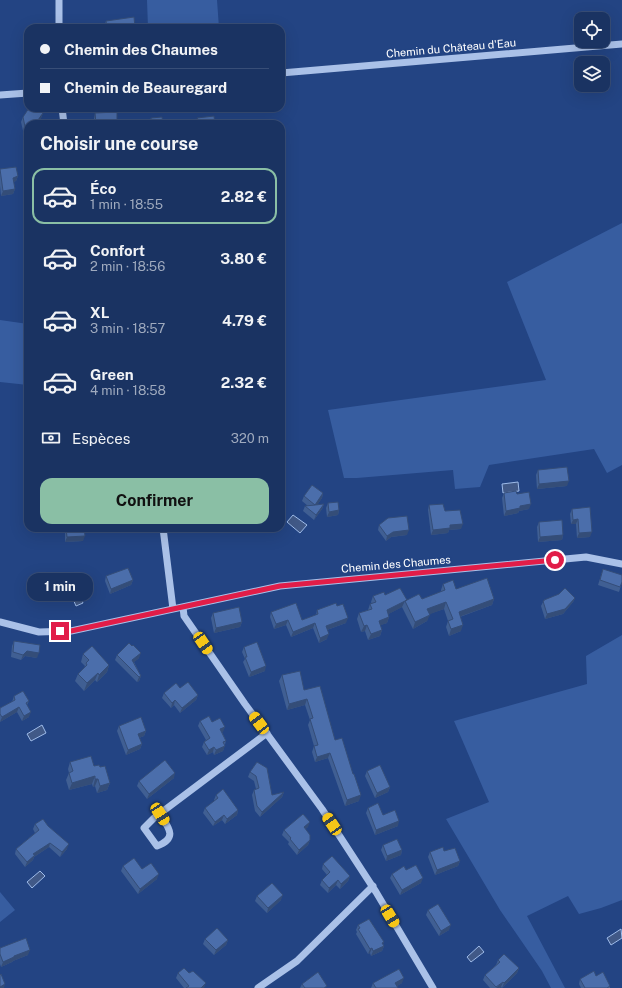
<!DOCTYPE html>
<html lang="fr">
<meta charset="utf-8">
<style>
body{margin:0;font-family:"Public Sans",sans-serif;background:#233b68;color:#f1f3f6;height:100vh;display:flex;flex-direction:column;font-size:15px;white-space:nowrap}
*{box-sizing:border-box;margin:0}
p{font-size:13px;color:#9faabe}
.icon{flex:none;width:22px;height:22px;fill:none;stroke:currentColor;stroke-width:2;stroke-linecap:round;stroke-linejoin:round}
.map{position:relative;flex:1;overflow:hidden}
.panel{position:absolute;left:24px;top:120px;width:261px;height:412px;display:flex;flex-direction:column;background:#1a3362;border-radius:12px;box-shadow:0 4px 16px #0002,0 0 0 1px #384e77}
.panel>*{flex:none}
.top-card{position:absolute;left:24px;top:24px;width:261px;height:88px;border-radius:12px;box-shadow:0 4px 16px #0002,0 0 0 1px #384e77;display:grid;align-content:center;height:88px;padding:0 16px;background:#1a3362}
.buttons{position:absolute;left:574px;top:12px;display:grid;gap:8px}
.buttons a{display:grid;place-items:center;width:36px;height:36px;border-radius:8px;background:#1a3362;box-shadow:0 4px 16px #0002,0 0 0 1px #384e77;font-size:20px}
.end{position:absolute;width:18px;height:18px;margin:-9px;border:5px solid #e11d48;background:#fff;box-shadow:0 0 0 2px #fff}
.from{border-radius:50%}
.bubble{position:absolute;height:28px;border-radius:12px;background:#1a3362;box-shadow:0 4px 16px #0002,0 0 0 1px #384e77;font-size:13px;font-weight:700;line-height:28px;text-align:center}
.car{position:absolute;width:12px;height:24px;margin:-12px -6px;border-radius:5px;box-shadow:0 0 3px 1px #0007;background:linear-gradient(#f5c518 24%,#345 0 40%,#f5c518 0 76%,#345 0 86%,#f5c518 0)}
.top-card b{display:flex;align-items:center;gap:14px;height:38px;font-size:15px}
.top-card b+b{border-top:1px solid #384e77}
.top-card i{width:10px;height:10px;background:#f1f3f6}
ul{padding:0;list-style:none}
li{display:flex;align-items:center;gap:12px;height:56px;margin:0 8px 6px;padding:0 8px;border:2px solid transparent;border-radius:12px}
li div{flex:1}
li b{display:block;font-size:15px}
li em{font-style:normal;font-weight:700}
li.selected{border-color:#8abfa5}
li>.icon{width:36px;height:36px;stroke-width:1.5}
h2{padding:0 16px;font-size:18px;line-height:48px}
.pay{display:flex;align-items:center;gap:10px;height:44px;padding:0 16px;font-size:15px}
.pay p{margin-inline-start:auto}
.button{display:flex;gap:8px;margin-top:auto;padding:8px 16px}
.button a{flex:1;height:46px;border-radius:12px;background:#8abfa5;color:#111;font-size:16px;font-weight:700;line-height:46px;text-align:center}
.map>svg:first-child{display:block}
.green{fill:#375da0}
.water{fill:#415987;stroke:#9ebbe9}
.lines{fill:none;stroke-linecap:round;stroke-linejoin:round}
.minor{stroke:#aac1e8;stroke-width:7}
.wall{fill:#405f93}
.shaded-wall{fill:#344d78}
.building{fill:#4b6eab;stroke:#344d78}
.route{stroke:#e11d48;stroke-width:5}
.labels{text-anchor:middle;stroke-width:3;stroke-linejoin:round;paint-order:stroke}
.street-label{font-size:11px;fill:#fff;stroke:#234483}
</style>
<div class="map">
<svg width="622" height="988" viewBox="0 0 622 988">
<rect width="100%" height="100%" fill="#234483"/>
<!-- green -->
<path class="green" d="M147,0H217L219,28H148Z
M622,223V465L607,473L594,449L489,465L480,487L455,489L453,470L357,478H344L328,410L546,380L507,282Z
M0,320L28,324V385L0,382Z
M622,635V900L601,908L579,914L568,896L527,916L565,988H551L542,971L500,910L446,819L489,802L454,721L587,684L586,656Z
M0,892L15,910L0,922Z"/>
<!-- water -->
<path class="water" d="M518,482L519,491L503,493L502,484Z
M293,515L307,525L300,533L287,522Z
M77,589L83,603L76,606L70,592Z
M42,725L46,733L31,741L27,734Z
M40,871L45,876L32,888L27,882Z
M621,929L622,938L611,945L607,938Z
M479,946L484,952L471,962L467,957Z"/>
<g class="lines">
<!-- minor -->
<path class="minor" d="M59,0V28
M281,73L622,44
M0,95L28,93
M62,108L64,124
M163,528L173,609
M183,607L184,616L245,704L322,809L376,892L433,988
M0,622L39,632L71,631L280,586L586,557L622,564
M160,814C169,828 178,838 157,846L144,828L154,818L267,733
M258,988L297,961L373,886"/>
</g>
<!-- wall -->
<path class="wall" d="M106,21L135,28H105L104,26Z
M27,34H28V53H26V39Z
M43,113L41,118L38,122L28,124V147L27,148L21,122L23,117Z
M95,113L117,124H94V118Z
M151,118L163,124H148Z
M0,169L18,176L16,181L13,182L15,189L13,194L1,196L0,186Z
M538,470L567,486L537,489L536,475Z
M323,493L322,498L317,505L324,504L322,509L314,520L303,511L305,506H308L302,501L304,496Z
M504,493L517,494L529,509L519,511L518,513L504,516L502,498Z
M328,503L339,510L338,515L327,517L326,508Z
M429,505L445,511L461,529L449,530L448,533L431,535L428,510Z
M572,509L590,537L577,538L576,524H571L570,514Z
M539,522L563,535L562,540L538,542L537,527Z
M379,525L407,535L391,537L386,541L378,530Z
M66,528H84L83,541L65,542V532Z
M225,528H241L240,530L225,533Z
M603,569L622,582L619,592L598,585Z
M106,576L133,580L131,585L110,594L105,581Z
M443,584L456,589L494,599L492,605L460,617L461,631L449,636L446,627L448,621L444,609L429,614L427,621L413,629L402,607L388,614L389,617L387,623L380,625L382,630L380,636L368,640L365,631L361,632L357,619L359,613L368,610L370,604H372L371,602L373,596L385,595L407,600L422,599L441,592V590Z
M575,598L573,602L563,614L545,619L541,606L544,600Z
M337,606L346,623L327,630V639L319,643L313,628L291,637L286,625L274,629L270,617L271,612L302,620L316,615L317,610Z
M213,613L242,622L240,627L214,633L211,618Z
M14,641L37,658L25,656L21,660L11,657L12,646Z
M244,647L265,671L249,677L243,662L245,659L242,652Z
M83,654L109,665L107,672L97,682L95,680L84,691L75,681L78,674L84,668L85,666L81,662Z
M117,655L139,658L134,662L141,676L139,681L137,682L115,660Z
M282,675L304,690L335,740L359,801L345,806L328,758L315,762L312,752L314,746L308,725L310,720L305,705L287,710L279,681Z
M180,688L198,695L196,700L180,713L174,705L171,708L162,698L164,693Z
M14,696L29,701L27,705L29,717L22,721L17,712L0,722V708L12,702Z
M200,721L212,722L223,732H222L226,741L223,751L214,755L213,752L207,755L202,747L204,742L206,740L198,726Z
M119,726L146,731L144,736L139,738L142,744L140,749L126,755L117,731Z
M70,762L100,767L110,783L107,790L97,793L95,786L93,787L92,784L69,790L66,780L69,773L68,769Z
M257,762L272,795L284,792L282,797L260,817L255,811L252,795L254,790L256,789L254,781L248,777L250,772Z
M367,771L390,787L388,792L375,798L365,776Z
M174,778L147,799L137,786L139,781Z
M216,795L238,810L237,815L225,824L222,820L213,826L203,813L205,808L215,801L214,800Z
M368,808L383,815L398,826L375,835L366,813Z
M35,824L48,826L67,849L60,857L49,847L34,857L33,860L25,867L15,854L16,849L35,833L33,829Z
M308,827L305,829L310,840L308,845L297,855L288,844L289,842L282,835L284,830Z
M383,845L402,850L401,855L386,861L381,850Z
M444,851L460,861L458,866L435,875L428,857L430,852Z
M323,864L350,876L348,881L340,889L336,885L328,893L320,885L322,880L327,875L322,869Z
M123,866L142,869L157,879L138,894L121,871Z
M406,870L421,883L400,895L390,878L392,874Z
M257,896L281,900L267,913L255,901Z
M428,910L449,930L439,936L426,915Z
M358,925L383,944L384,946L382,951L371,956L370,953L368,954L356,934L357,932L356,930Z
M205,939L228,940L226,945L214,955L203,944Z
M0,948L28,955L13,961L12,962L1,967L0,964Z
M498,960L519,968L517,973L502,988L501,987L499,988H490L483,980L485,975L496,965Z
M178,973L204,988H184L176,978Z
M596,976L610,986V988H581L579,984L580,979Z
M373,983H402L397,986L398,988H371Z
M302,984L326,988H300Z"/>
<!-- shaded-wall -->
<path class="shaded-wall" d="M43,113L41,118L37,124L38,120Z
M18,176L16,181L11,183L13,178Z
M15,189L13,194L1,196L3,191Z
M569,481L567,486L537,489L539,484Z
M323,493L322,498L314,510L315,505Z
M324,504L322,509L314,520L316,515Z
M531,504L529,509L519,511L518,513L504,516L506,511L520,506Z
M339,510L338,515L327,517L329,512Z
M578,519L576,524H571L573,520Z
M463,524L461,529L449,530L448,533L431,535L433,530L450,525Z
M227,528H241L240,530L225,533Z
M409,530L407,535L391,537L386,541L387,536L393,532Z
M592,532L590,537L577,538L579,533Z
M563,535L562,540L538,542L540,537Z
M85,536L83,541L65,542L67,537Z
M133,580L131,585L110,594L111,589Z
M575,598L573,602L563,614L545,619L547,614Z
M494,599L492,605L456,618L459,612Z
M405,601L402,607L385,616L387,610Z
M446,602L444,609L425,616L427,609Z
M430,615L427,621L413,629L415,622Z
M389,617L387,623L376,627L379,621Z
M348,618L346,623L324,631L326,626Z
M288,620L286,625L274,629L276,624Z
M242,622L240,627L214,633L216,628Z
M315,623L313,628L291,637L293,632Z
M367,625L365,631L361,632L364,626Z
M463,625L461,631L449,636L451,629Z
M382,630L380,636L368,640L371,634Z
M329,634L327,639L319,643L320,638Z
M27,651L39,653L37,658L25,656L21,660L23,655Z
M141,653L139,658L131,665L132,660Z
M109,665L107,672L97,682L99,675Z
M266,666L265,671L249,677L251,672Z
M98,673L95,680L84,691L87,683Z
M141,676L139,681L137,682L139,677Z
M198,695L196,700L180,713L182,708Z
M307,699L305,705L287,710L289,704Z
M175,700L174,705L171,708L172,703Z
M19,707L17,712L0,722L2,717Z
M31,712L29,717L22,721L24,716Z
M225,727L223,732L218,734L220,729Z
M146,731L144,736L136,739L138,734Z
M142,744L140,749L126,755L128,750Z
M225,746L223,751L214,755L216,750Z
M214,747L213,752L207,755L209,750Z
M330,753L328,758L315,762L317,757Z
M175,773L174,778L147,799L149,794Z
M95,776L92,784L69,790L72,783Z
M95,779H98L95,786L93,787Z
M110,783L107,790L97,793L100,786Z
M390,787L388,792L375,798L377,793Z
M284,792L282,797L260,817L262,812Z
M361,795L359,801L345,806L347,800Z
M238,810L237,815L225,824L227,819Z
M224,815L222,820L213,826L215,822Z
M399,821L398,826L375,835L376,830Z
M310,822L308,827L302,832L304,827Z
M310,840L308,845L297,855L299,850Z
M50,843L49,847L34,857L33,860L25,867L27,862L33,854Z
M69,844L67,849L60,857L62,852Z
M402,850L401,855L386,861L387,856Z
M460,861L458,866L435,875L437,870Z
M159,874L157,879L138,894L140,889Z
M350,876L348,881L340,889L341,884Z
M423,878L421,883L400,895L402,890Z
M338,880L336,885L328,893L329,888Z
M283,895L281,900L267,913L268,908Z
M451,925L449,930L439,936L441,931Z
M228,940L226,945L214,955L216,950Z
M384,942L382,947L384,946L382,951L371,956L373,951Z
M372,948L370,953L368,954L370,949Z
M30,950L28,955L13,961L12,962L1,967L3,962L14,956Z
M519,968L517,973L502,988L504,983Z
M404,978L402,983L394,988L395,983Z
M503,982L501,987L499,988H496Z
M206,983L204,988H201Z
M5,984L4,988H0V987Z"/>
<!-- building -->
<path class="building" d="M134,17L135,28H107L106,21Z
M29,108H35L43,113L38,120L39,124H28V141L23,117Z
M117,112V124H96L95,113Z
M214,116L215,124H190L189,120L198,119L197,118Z
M162,117L163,124H152L151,118Z
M16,167L18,176L13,178L15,189L3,191L0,169Z
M567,467L569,481L539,484L538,470Z
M312,485L323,493L315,505L324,504L316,515L305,506L315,505L304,496Z
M516,491L517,494L529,492L531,504L520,506V508L506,511L504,493Z
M338,502L339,510L329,512L328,503Z
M443,504L445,511L460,510L463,524L450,525V528L433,530L429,505Z
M590,507L592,532L579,533L578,519L573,520L572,509Z
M407,516L409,530L393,532L387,536L379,525L388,518Z
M562,520L563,535L540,537L539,522Z
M66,528H84L85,536L67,537Z
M128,568L133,580L111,589L106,576Z
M603,569L622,575V582L620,587L600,580Z
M487,578L494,599L459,612L463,625L451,629L448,621L453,619L446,602L427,609L430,615L415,622L405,601L419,594L422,599L445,590L443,584L453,580L456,589Z
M400,588L407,600L387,610L389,617L379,621L382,630L371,634L367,625L364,626L359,613L372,609L370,604L376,602L373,596L384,592L385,595Z
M565,588L575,598L565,609L547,614L543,601H544V600L559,594Z
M296,603L302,620L318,614L317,610L336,603L337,606L343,604L348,618L326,626L329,634L320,638L315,623L293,632L288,620L276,624L271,612Z
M239,607L242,622L216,628L213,613Z
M14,641L40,645L39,653L27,651L23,655L13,652Z
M257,642L266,666L251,672L245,657H247L244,647Z
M129,643L132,646L133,645L141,653L132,660L141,676L139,677L117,655Z
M92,646L109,665L99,675L98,673L87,683L78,674L87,665L86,663L89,660L83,654Z
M300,671L304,690L320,686L335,740L342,738L353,774H354L361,795L347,800L330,753L317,757L314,746L318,745L310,719L313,718L307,699L289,704L282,675Z
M188,682L198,695L182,708L175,700L172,703L164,693L176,683L180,688Z
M23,691L29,701L26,703L31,712L24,716L19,707L2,717L0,714V708L15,700L14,696Z
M209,716L212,722L220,718L225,727L220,729L226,741L223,742L225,746L216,750L214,747L209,750L204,742L210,738L200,721Z
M141,717L146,731L138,734L142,744L128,750L119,726Z
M91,756L94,766L99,765L100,767L105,766L110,783L100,786L98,779H95V776L72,783L69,773L73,771L70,762Z
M165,760L175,773L149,794L139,781Z
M257,762L267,768L272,795L284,792L262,812L257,806L254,790L259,788L256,776L250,772Z
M380,765L390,787L377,793L367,771Z
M223,789L238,810L227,819L224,815L215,822L205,808L218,798L216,795Z
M378,803L383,815L395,810L399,821L376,830L368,808Z
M303,814L310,822L304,827L310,835V840L299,850L290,839L291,838L284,830Z
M43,819L48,826L69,844L62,852L50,843L33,854L35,855L27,862L16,849L39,830L35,824Z
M397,839L402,850L387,856L383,845Z
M443,847L444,851L455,848L460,861L437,870L430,852Z
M332,856L350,876L341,884L338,880L329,888L322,880L330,872L323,864Z
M134,858L142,869L151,863L159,874L140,889L123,866Z
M416,865L423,878L402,890L392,874L404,866L406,870Z
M272,883L283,895L268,908L257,896Z
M438,904L451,925L441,931L428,910Z
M369,919L384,942L382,943L384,946L373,951L372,948L370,949L358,929L360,928L358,925Z
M217,928L228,940L216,950L205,939Z
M26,938L30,950L14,956V957L3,962L0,954V948Z
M504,954L519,968L504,983L503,982L496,987L485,975L500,962L498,960Z
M184,968L189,973L193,971L206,983L201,988H186L189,986L178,973Z
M399,969L404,978L395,983L398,988H376L373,983Z
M594,971L596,976L603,972L610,986L607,988H585L580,979Z
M318,972L327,986L324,988H305L302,984Z
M1,974L5,984L0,987V975Z"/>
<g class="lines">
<!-- route -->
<path class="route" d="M60,631H71L280,586L555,560"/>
</g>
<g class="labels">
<!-- street labels -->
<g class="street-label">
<text transform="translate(451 48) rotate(-5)" y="4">Chemin du Château d'Eau</text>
<text transform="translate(396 564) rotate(-5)" y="4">Chemin des Chaumes</text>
</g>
</g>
</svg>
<div class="buttons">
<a><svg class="icon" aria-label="locate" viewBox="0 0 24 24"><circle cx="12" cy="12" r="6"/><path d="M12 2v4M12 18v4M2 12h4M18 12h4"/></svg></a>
<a><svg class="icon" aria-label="layers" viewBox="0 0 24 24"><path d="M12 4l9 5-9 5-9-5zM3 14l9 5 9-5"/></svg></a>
</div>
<i class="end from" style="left:555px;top:560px"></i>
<i class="end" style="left:60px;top:631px"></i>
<div class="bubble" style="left:27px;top:573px;width:66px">1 min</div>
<i class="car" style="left:203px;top:643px;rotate:146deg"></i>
<i class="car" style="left:259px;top:723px;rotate:323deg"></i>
<i class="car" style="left:160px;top:814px;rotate:147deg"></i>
<i class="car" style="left:332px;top:824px;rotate:326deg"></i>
<i class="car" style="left:390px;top:916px;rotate:149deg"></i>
<div class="top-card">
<b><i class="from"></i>Chemin des Chaumes</b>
<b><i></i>Chemin de Beauregard</b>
</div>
<section class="panel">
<h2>Choisir une course</h2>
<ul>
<li class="selected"><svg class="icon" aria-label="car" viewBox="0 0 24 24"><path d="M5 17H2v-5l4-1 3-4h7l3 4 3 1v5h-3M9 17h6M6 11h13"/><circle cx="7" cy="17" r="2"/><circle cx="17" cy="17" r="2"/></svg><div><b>Éco</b><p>1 min · 18:55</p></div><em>2.82 €</em></li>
<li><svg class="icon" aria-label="car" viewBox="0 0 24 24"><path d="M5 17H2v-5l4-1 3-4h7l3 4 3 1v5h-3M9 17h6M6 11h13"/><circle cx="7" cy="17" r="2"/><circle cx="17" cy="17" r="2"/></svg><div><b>Confort</b><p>2 min · 18:56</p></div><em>3.80 €</em></li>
<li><svg class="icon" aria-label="car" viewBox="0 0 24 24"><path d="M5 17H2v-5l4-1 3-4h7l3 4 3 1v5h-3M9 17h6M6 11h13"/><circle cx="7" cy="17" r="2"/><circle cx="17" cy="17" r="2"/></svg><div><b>XL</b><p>3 min · 18:57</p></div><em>4.79 €</em></li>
<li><svg class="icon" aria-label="car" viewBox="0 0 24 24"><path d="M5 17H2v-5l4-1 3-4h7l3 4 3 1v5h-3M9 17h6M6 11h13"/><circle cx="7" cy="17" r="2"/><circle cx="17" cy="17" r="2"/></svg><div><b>Green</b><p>4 min · 18:58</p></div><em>2.32 €</em></li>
</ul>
<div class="pay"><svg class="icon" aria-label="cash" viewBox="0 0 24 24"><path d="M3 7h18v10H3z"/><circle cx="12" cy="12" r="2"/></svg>Espèces<p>320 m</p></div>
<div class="button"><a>Confirmer</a></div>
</section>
</div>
